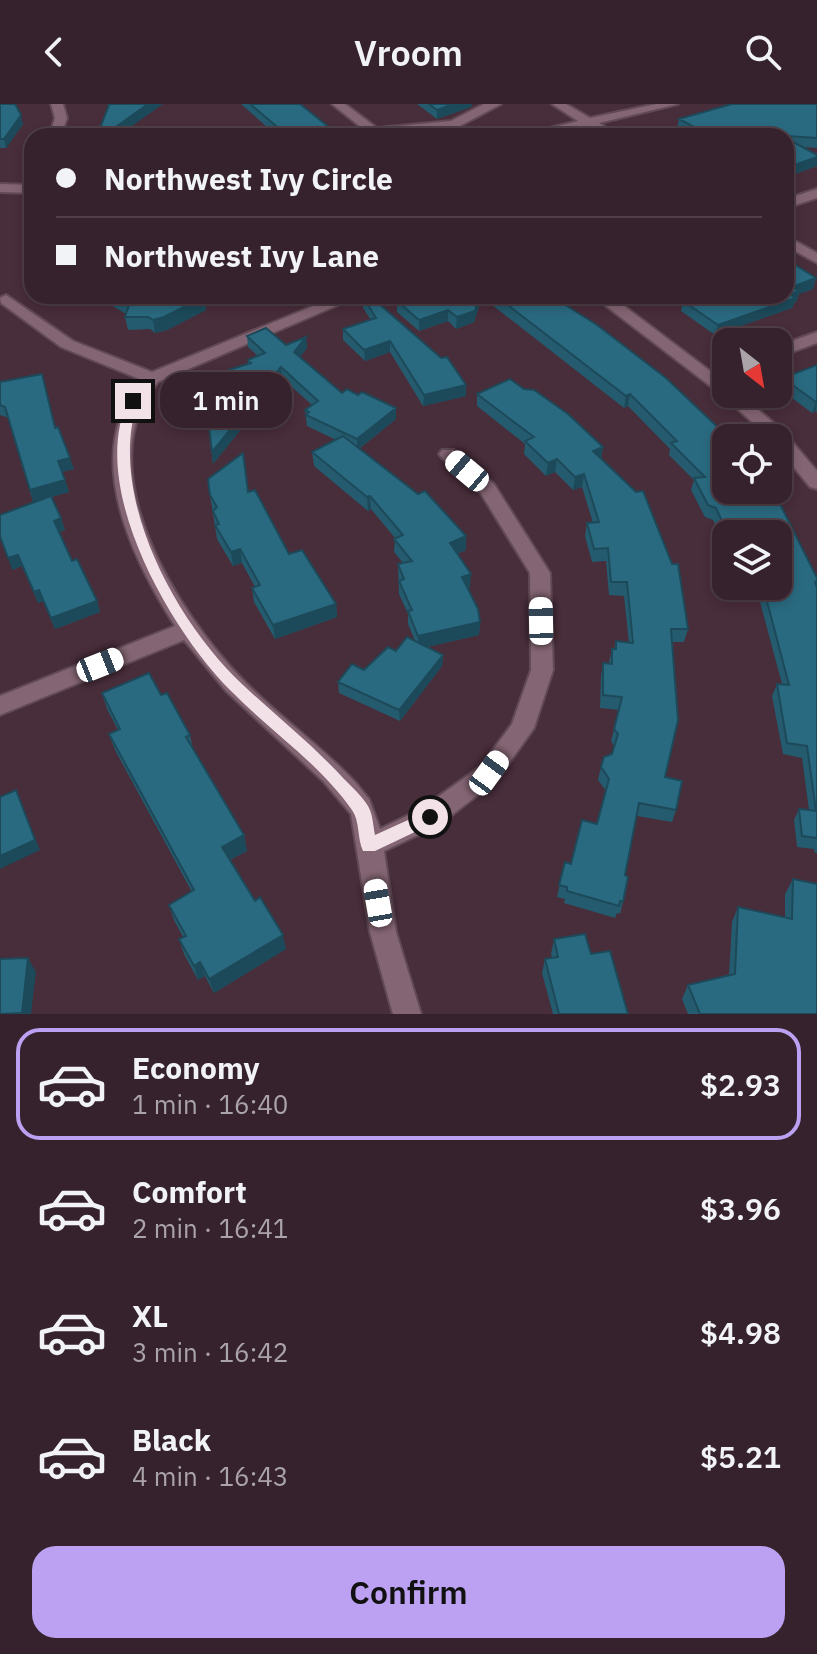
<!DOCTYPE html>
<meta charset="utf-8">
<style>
body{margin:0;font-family:"IBM Plex Sans",sans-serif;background:#412f38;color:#f1f3f6;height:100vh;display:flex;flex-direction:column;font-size:30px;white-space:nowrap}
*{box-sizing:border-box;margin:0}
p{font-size:26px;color:#aaa4a9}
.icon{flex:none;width:44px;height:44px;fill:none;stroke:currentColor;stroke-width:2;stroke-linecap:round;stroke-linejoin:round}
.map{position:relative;height:910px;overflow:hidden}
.sheet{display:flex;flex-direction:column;background:#36222c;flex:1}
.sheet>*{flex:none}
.guide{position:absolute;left:24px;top:24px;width:770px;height:176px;border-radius:24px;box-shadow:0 4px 12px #0003,0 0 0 2px #503f48;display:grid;align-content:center;height:176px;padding:0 32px;background:#36222c}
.needle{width:52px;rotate:149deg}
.controls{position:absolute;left:712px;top:224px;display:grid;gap:16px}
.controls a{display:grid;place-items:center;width:80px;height:80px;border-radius:16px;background:#36222c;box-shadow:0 4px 12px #0003,0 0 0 2px #503f48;font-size:40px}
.end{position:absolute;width:36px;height:36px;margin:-18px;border:10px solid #f3e1e8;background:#111;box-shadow:0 0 0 4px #111}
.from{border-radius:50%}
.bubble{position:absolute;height:56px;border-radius:24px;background:#36222c;box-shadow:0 4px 12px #0003,0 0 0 2px #503f48;font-size:26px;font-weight:600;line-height:56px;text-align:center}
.car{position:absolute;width:24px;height:48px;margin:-24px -12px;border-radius:10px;box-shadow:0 0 6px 2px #0007;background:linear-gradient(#fff 24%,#345 0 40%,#fff 0 76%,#345 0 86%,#fff 0)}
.guide b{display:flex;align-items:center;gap:28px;height:76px;font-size:30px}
.guide b+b{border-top:2px solid #503f48}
.guide i{width:20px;height:20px;background:#f1f3f6}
ul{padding:14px 0 0;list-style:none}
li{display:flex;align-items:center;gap:24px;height:112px;margin:0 16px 12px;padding:0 16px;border:4px solid transparent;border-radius:24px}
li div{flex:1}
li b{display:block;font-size:30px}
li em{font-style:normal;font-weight:600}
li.selected{border-color:#bca0f2}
li>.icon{width:72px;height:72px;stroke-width:1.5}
.cta{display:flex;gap:16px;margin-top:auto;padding:16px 32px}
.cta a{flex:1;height:92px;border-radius:24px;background:#bca0f2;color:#111;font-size:32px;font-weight:600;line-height:92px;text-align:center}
header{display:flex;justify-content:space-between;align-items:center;height:104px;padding:0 32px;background:#36222c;font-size:36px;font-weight:600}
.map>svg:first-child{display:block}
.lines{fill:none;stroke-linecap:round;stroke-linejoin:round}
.minor-casing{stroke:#614a55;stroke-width:4}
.minor{fill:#846573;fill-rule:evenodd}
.wall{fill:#245b6e}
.shaded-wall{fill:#1d4a5a}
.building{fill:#2a6a80;stroke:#1d4a5a;stroke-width:2}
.route{fill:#f3e1e8}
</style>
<header><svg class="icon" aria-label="back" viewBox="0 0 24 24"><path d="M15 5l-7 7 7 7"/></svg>Vroom<svg class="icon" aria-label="search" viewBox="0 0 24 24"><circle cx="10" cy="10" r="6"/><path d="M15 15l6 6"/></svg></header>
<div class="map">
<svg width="817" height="910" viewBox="0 0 817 910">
<rect width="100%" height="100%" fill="#482d3a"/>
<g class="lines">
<defs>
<path id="minor" d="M51,0H63L67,14L61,32H49L55,14Z
M332,0H345L377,24L451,17L484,0H501L458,23L386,32H372Z
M552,0H566L590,14L656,0H678L599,19L618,32H603L587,22L541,32H518L578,17Z
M0,80L32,81V89L0,88Z
M817,85V94L786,104V95Z
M786,132L817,149V159L786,142Z
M6,191L73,237L152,268L338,192H359L158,278C85,364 178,509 242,575C278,612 320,641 355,678L369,695L380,725L421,705L481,662L512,620L531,566L530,469L480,388L442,354L439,350L442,346H454L494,380L550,469L553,566L534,624L497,676L439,721L384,747L396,828L421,910H393L370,828L351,710L323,677L226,587L184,536L0,611V592L175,522C131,453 80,349 142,276L61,243L1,199L0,194Z
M593,192H611L726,279V290H740L783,327L817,367V385L810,383L778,344V334H770L722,291Z
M817,228V239L778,253V242Z"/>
</defs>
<!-- minor casing -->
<use href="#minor" class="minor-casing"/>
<!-- minor -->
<use href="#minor" class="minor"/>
</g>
<!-- wall -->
<path class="wall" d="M0,0L23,20L6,44H0Z
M241,0H300L340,32H277Z
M417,0H472L471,3L437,15Z
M817,0V44L803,43L817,62L786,73V32H691L677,25L679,15Z
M816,174L813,185L799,190L796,198L794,199L792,204L715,231L681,207L683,197Z
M75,192H212L204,194L206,206L167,226L155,229L150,225L128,226L125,213L126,210L106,198L89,202Z
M412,192H551L597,221L666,274L729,334H726V386H773L817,474V749H815L814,745L797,743L794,716L799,705L809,706L802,654L783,650L772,592L777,580H782L759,494L751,495L744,482H778V430H726V444L713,416L705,413L691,386L694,376L669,351L670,345L628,302L624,304L482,193L474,218L456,225L448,217L419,227L397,208V197Z
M363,193L466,281V292L423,302L390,248L365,257L343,236V225L371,216L363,204Z
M247,232L286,241L306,233L307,244L300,253L342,289L358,291L396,304V315L359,345L466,446L457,450L470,484L468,485L480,518L479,531L427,543L443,551L442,562L400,617L339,589L338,578L415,537L408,520V510L399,490L398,460L403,459L394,448L395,434L371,405L368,407L314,362L312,348L336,336L307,322L305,306L312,301L282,274L213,360L209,322L193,318L191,307L196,301L195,294L248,260V256L258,252L248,243Z
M817,261V308L816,307L812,309L780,285L783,274Z
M0,278L55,324L74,365L62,368L69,388L51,393L61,414L65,426L59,428L72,457L97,497L100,508L55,525L43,497L38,499L22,462L12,466L47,394L33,398L9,314L0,311Z
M477,290L603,343L601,355L688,525L684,538H672L665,673L676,706L672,718L637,712L625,771L623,798L620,810L617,809L615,814L564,799L565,795L557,793L565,758L571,760L597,720L606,687L598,676L601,663L612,650L614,642L611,637L619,606L600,604L601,572L603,559H609L612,545H614L616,537L629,539L624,492L609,491L606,457L592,458L585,432L587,419H593L582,383L573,386L555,368L546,372L524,350L525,340L477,302Z
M248,388L289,450L336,500L337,513L275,535L254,498L252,484L255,483L242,459L233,462L217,435L210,391Z
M102,589L161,591L190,631L193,645L244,731L247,747L230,756L286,845L214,889L205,872L198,876L184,850L179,835L183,833L174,816L169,801L192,788L115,646L109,630L118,626L107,605Z
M793,775L817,910H688L682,895L688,881L729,871L732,818L738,803L785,814V790Z
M554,835L591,850L628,910H553L542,869L545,855L552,854L551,850Z"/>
<!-- shaded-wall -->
<path class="shaded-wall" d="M148,0H163L118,32L113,25Z
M453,0H472L471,3L437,15V6Z
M21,11L23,20L6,44L4,35Z
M817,53V62L786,73V64Z
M816,174L813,185L799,190L796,198L794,199L792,204L715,231L718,221L792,183Z
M87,192H105L106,198L89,202Z
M192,192H212L204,194L206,206L167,226L155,229L153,216Z
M479,192H482L474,218L456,225L457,213Z
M448,206V217L419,227V216Z
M306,233L307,244L295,259L294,248Z
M390,237V248L365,257L364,246Z
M281,263L282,274L213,360L212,348Z
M466,281V292L423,302L424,291Z
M630,290L628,302L624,304L626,292Z
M817,297L816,307L812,309L816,298Z
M396,304V315L357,346V335Z
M603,343L601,356L593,347Z
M70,354L74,365L61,368L58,357Z
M557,355L555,368L546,372L548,359Z
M584,370L582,383L573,386L575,373Z
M65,376L69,388L33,398L30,386Z
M370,392L371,405L368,407L367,393Z
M61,414L65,426L57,428L54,417Z
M466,432V446L449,453L450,439Z
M240,445L242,459L233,462L231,448Z
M18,451L22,462L12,466L8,454Z
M471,470L470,484L461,486L462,473Z
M39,486L43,497L38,499L34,488Z
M97,497L100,508L55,525L51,514Z
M336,500L337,513L275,535L273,521Z
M480,518L479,531L418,545V532Z
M443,551L442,562L400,617L399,606Z
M16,686L40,746L0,765V752Z
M244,731L247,747L225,758L222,743Z
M283,831L286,845L214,889L209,875Z
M28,854L36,868L31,910H22Z
M200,858L205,872L198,876L194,862Z"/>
<!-- building -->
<path class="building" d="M0,0H15L21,11L4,35H0Z
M108,0H148L113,25H145L142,32H97L109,1Z
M250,0H300L340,32H288Z
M429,0H453L437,6Z
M732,0H817V34L786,32H711L679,15Z
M786,34L817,51V53L786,64Z
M789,157L816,174L792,183L799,187L790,190L795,194L718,221L683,197L696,192H786V158Z
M115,192H202L204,193L164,213L153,216L148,213H125L129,201Z
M364,192H370L441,254L447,253L466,281L424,291L390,237L364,246L343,225L376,214L363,193Z
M412,192H479L475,207L457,213L448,206L419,216L397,197Z
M496,192H551L597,221L666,274L729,334H726V386H773L817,474V477L815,478L817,484V734L802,732L799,705L816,707L807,642L787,639L777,580L789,581L763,482L755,483L754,482H778V430H728L716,404L708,401L694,374L705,373L671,339L677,337L630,290L626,292Z
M266,224L286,241L306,233L294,248L342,289L347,285L358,291L362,288L396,304L357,335L306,311L309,308L305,306L318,297L281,263L212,348L208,311L191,307L198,299L195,294L216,270L251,259L248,256L265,249L247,232Z
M817,261V297L816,298L783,274Z
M42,270L55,324L58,323L70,354L58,357L65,376L30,386L5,303L0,301V278Z
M510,275L524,285L534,286L568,310L603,343L593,347L636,388L643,387L672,460H678L688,525H671L678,616L665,673L682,677L676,706L639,699L625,771L628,773L623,798L620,797L619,802L567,787V783L559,781L565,758L571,760L582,716L597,720L609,675L601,663L604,653L612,650L618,630L614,625L622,593L603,591V559L612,560V545H616V537L633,539L627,478H611L608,444L594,445L587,419L599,418L584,370L575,373L557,355L548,359L525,337L534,333L477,290Z
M343,332L418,390L425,387L466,432L450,439L471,470L462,473L478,505L480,518L418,532L408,507L412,506L399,477L404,475L398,460L412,457L394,435L403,431L370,392L367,393L312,348Z
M243,349L248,388L255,386L289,450L302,446L336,500L273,521L252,484L260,481L240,445L231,448L215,421L219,420L213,407L217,403L210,391L208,375Z
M51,392L61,414L54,417L72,457L77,455L97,497L51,514L39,486L34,488L18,451L8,454L0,432V411Z
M407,533L443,551L399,606L338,578L352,560L364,566L388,543L396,547Z
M149,569L161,591L167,589L190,631L186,633L244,731L222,743L255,797L260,793L283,831L209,875L200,858L194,862L179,835L186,832L169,801L194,786L109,630L120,625L102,589Z
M16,686L35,736L0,752V693Z
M793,775L817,780V910H700L688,881L735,870L738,803L792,815Z
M585,830L591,850L610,847L628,910H559L545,855L558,853L554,835Z
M28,854L22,909L0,910V855Z"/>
<!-- route -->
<path class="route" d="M129,295L138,297C106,390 175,517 242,580C276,612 312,640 344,675C352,683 362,692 368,702C373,710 373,722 375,731L430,706L436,708V718L375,747H363C357,734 360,717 352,706C319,659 270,627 230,586C170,526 86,381 129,295Z"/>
</svg>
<div class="controls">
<a><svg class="needle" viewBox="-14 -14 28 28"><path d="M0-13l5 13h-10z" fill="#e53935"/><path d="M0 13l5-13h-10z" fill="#aaa4a9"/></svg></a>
<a><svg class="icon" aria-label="locate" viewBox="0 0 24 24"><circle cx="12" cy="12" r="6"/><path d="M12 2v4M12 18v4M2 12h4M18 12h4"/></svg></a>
<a><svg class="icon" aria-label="layers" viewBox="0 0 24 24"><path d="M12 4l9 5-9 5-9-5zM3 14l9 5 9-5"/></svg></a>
</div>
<i class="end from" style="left:430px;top:713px"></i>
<i class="end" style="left:133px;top:297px"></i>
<div class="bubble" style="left:160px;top:268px;width:132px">1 min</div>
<i class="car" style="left:467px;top:367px;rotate:310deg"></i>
<i class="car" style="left:541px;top:517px;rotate:359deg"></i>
<i class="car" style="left:100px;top:561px;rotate:68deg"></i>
<i class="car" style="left:489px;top:669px;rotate:36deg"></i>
<i class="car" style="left:378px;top:799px;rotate:350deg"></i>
<div class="guide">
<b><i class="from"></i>Northwest Ivy Circle</b>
<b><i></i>Northwest Ivy Lane</b>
</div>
</div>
<section class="sheet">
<ul>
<li class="selected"><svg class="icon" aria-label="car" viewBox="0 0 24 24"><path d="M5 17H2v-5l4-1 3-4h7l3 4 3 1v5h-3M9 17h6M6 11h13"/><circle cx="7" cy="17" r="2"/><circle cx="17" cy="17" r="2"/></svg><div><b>Economy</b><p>1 min · 16:40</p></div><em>$2.93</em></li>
<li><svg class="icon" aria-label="car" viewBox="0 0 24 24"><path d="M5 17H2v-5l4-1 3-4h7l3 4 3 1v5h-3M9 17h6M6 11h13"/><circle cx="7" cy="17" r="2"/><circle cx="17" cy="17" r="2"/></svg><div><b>Comfort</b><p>2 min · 16:41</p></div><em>$3.96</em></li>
<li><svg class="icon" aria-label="car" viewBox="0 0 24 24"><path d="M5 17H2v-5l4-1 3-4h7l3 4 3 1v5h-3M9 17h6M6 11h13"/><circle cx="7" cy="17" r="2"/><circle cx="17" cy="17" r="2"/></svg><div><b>XL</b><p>3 min · 16:42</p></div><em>$4.98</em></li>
<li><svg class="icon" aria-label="car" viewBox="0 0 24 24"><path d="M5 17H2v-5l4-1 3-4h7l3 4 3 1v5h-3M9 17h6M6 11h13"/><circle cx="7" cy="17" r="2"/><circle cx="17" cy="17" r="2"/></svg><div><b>Black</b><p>4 min · 16:43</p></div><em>$5.21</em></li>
</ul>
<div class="cta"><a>Confirm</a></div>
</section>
